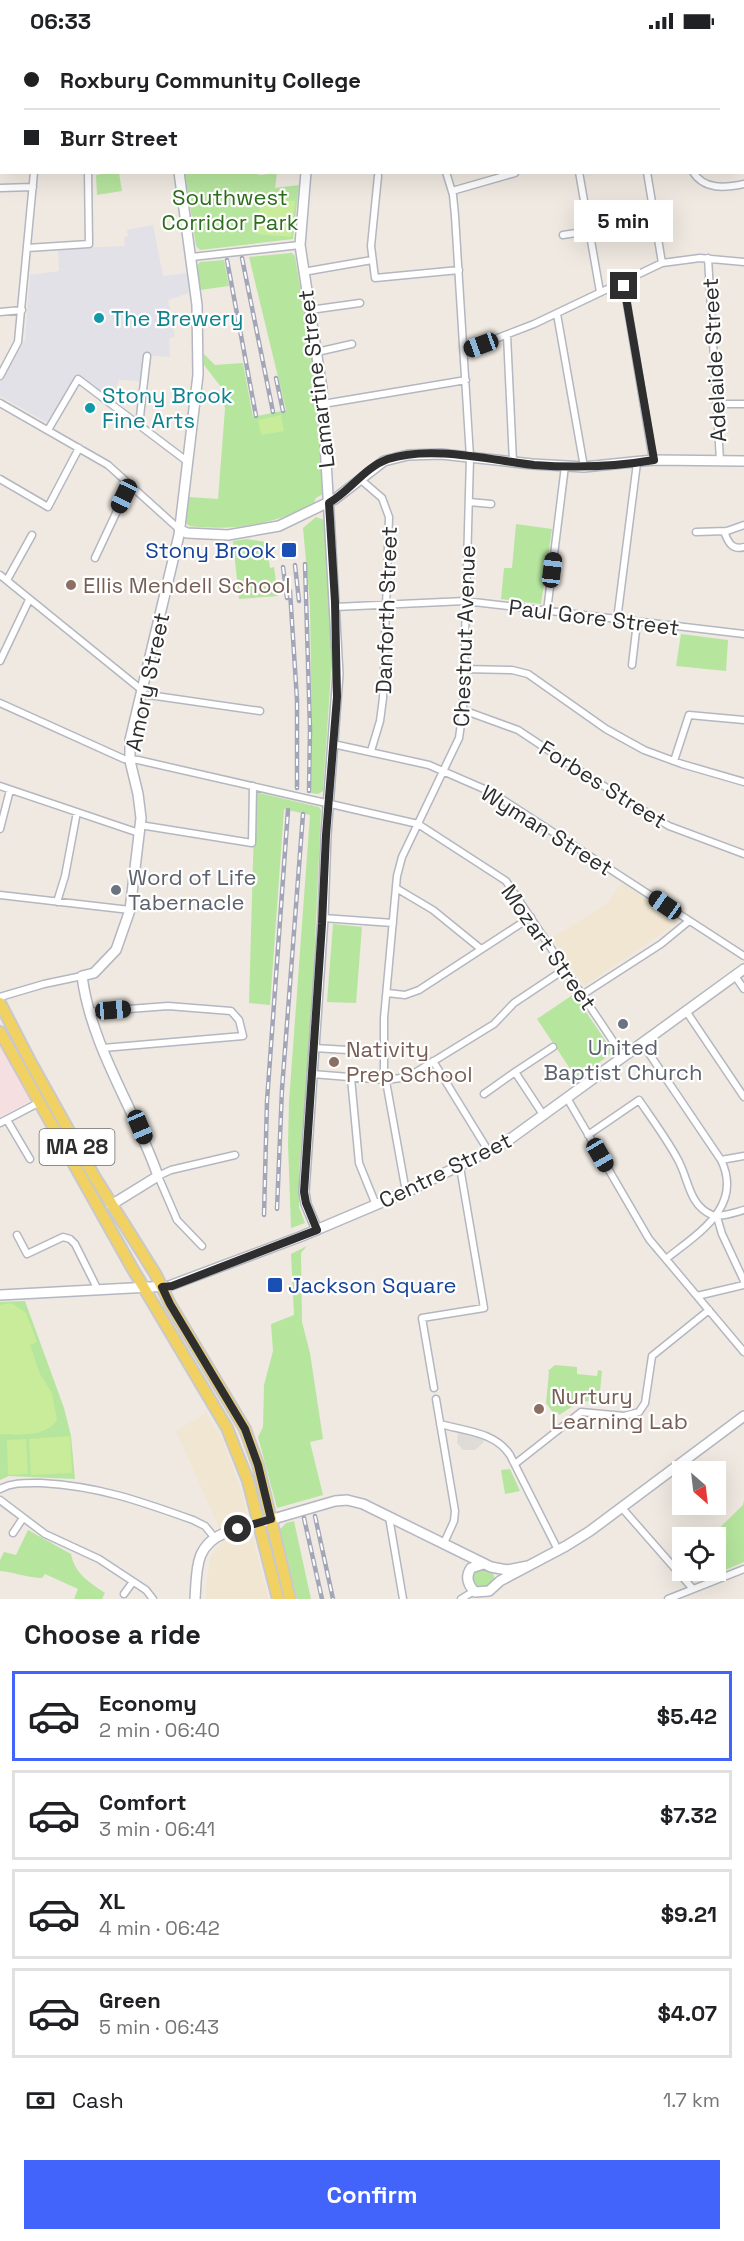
<!DOCTYPE html>
<meta charset="utf-8">
<style>
body{margin:0;font-family:"Space Grotesk",sans-serif;background:#f6f6f6;color:#202124;height:100vh;display:flex;flex-direction:column;font-size:22px;white-space:nowrap}
*{box-sizing:border-box;margin:0}
p{font-size:20px;color:#757577}
.icon{flex:none;width:33px;height:33px;fill:none;stroke:currentColor;stroke-width:2;stroke-linecap:round;stroke-linejoin:round}
.map{position:relative;height:1557px;overflow:hidden}
.panel{display:flex;flex-direction:column;background:#fff;flex:1}
.panel>*{flex:none}
.top-card{position:absolute;left:0px;top:0px;width:744px;height:132px;box-shadow:0 6px 24px #0002;display:grid;align-content:center;height:132px;padding:0 24px;background:#fff}
.needle{width:39px;rotate:152deg}
.tools{position:absolute;left:672px;top:1419px;display:grid;gap:12px}
.tools a{display:grid;place-items:center;width:54px;height:54px;border-radius:0px;background:#fff;box-shadow:0 6px 24px #0002;font-size:30px}
.end{position:absolute;width:27px;height:27px;margin:-14px;border:8px solid #2e2e2e;background:#fff;box-shadow:0 0 0 3px #fff}
.from{border-radius:50%}
.bubble{position:absolute;height:42px;border-radius:0px;background:#fff;box-shadow:0 6px 24px #0002;font-size:20px;font-weight:700;line-height:42px;text-align:center}
.car{position:absolute;width:18px;height:36px;margin:-18px -9px;border-radius:8px;box-shadow:0 0 4px 2px #0007;background:linear-gradient(#222 24%,#8ab4d8 0 40%,#222 0 76%,#8ab4d8 0 86%,#222 0)}
.top-card b{display:flex;align-items:center;gap:21px;height:57px;font-size:22px}
.top-card b+b{border-top:2px solid #e0e0e0}
.top-card i{width:15px;height:15px;background:#202124}
ul{padding:0;list-style:none}
li{display:flex;align-items:center;gap:18px;height:90px;margin:0 12px 9px;padding:0 12px;border:3px solid #e0e0e0;border-radius:0px}
li div{flex:1}
li b{display:block;font-size:22px}
li em{font-style:normal;font-weight:700}
li.active{border-color:#4264fb}
li>.icon{width:54px;height:54px;stroke-width:1.5}
h2{padding:0 24px;font-size:27px;line-height:72px}
.pay{display:flex;align-items:center;gap:15px;height:66px;padding:0 24px;font-size:22px}
.pay p{margin-inline-start:auto}
.primary-button{display:flex;gap:12px;margin-top:auto;padding:12px 24px}
.primary-button a{flex:1;height:69px;border-radius:0px;background:#4264fb;color:#fff;font-size:24px;font-weight:700;line-height:69px;text-align:center}
.status{display:flex;justify-content:space-between;align-items:center;height:42px;padding:0 30px;background:#fff;direction:ltr}
.status svg{height:16px;fill:currentColor}
.map>svg:first-child{display:block}
.industrial{fill:#e3e1e8}
.education{fill:#f0e6d1}
.medical{fill:#f5dfe0}
.green{fill:#b6e59e}
.pitch{fill:#c9ec9a}
.plaza{fill:#dfdcd8}
.lines{fill:none;stroke-linecap:round;stroke-linejoin:round}
.street-casing{stroke:#b4b7c1;stroke-width:9}
.secondary-casing{stroke:#b4b7c1;stroke-width:12}
.primary-casing{stroke:#c9c9c9;stroke-width:14}
.street{stroke:#fff;stroke-width:6}
.secondary{stroke:#fff;stroke-width:9}
.primary{stroke:#f2d163;stroke-width:10}
.rail-casing{stroke:#a3a6b8;stroke-width:4.5}
.rail{stroke:#fff;stroke-width:2;stroke-dasharray:7;stroke-linecap:butt}
.route{stroke:#2e2e2e;stroke-width:8}
.culture-dot{fill:#0f9aa8;stroke:#fff;stroke-width:2}
.transit-dot{fill:#1a4fb4;stroke:#fff;stroke-width:2}
.education-dot{fill:#8d6e63;stroke:#fff;stroke-width:2}
.worship-dot{fill:#6b7280;stroke:#fff;stroke-width:2}
.labels{text-anchor:middle;stroke-width:4.5;stroke-linejoin:round;paint-order:stroke}
.shield{fill:#fff;stroke:#6d6d6d;stroke-width:1.5}
.shield-label{font-size:21px;font-weight:bold;fill:#2e2e2e}
.park-label{font-size:22px;fill:#2c6e1b;stroke:#fff}
.culture-label{font-size:22px;fill:#0d838f;stroke:#fff;text-anchor:start}
.street-label{font-size:22px;fill:#2e2e2e;stroke:#fff}
.transit-label{font-size:22px;fill:#164399;stroke:#fff;text-anchor:end}
.education-label{font-size:22px;fill:#785e54;stroke:#fff;text-anchor:start}
.worship-label{font-size:22px;fill:#5b616d;stroke:#fff;text-anchor:start}
</style>
<div class="status"><b>06:33</b><svg viewBox="0 0 49 12"><path d="M0 12V9h3v3zM5 12V6h3v6zM10 12V3h3v9zM15 12V0h3v12zM26 1h20v11H26zM47 4h2v5h-2z"/></svg></div>
<div class="map">
<svg width="744" height="1557" viewBox="0 0 744 1557">
<rect width="100%" height="100%" fill="#efe9e1"/>
<!-- industrial -->
<path class="industrial" d="M153,183L163,234L187,231L189,251L168,258L175,294L169,297L170,315L143,313L140,339L119,338L112,358L77,333L48,381L0,354V340L25,298L30,233L59,229L58,207L125,204L124,195L128,194L127,188Z"/>
<!-- education -->
<path class="education" d="M621,841L677,877V881L584,944L552,896L608,861Z
M206,1371L223,1398L243,1455L268,1557H205L210,1515L221,1502L218,1483L176,1389Z"/>
<!-- medical -->
<path class="medical" d="M0,1005L32,1058L0,1075Z"/>
<!-- green -->
<path class="green" d="M111,130L119,131L122,149L97,153L96,133Z
M252,130L260,133L277,131L275,146L299,143L293,197L200,208L196,204L185,131Z
M292,211L295,214L314,328L323,452L316,456L314,461C275,483 233,489 189,484L186,481L189,455L218,457L225,367L221,345L204,323V312L215,323L243,321L253,375L286,368L249,215Z
M224,218L229,244L200,248L197,224L200,220Z
M316,475L324,478L332,615L323,749L318,752L311,751L312,707L310,562L303,486Z
M516,482L552,487L541,562L501,557L504,526H512Z
M247,497L266,500L270,526L274,525L278,554L239,557L233,499Z
M681,592L728,598L726,629L676,624Z
M255,750L319,765L321,768L311,988L299,1128V1165L305,1181L291,1186L288,1102L289,1060L310,773L284,767L270,963L249,961Z
M333,882L362,885L356,961L327,960Z
M574,952L613,1010L577,1037L537,977Z
M307,1204L301,1211L302,1280L310,1311L323,1397L310,1400L323,1453L277,1466L258,1395L263,1385L264,1343L273,1309L271,1282L294,1273L291,1212Z
M25,1259L64,1366L71,1394L75,1437L9,1434L0,1438V1260Z
M555,1323L577,1325V1332L597,1334L598,1328L602,1329L599,1360L581,1359L559,1373L558,1370L554,1372L546,1361L549,1330L548,1329Z
M510,1427L520,1449L505,1452L501,1428Z
M744,1458V1520L723,1529L716,1514V1496L710,1495L743,1463Z
M294,1479L311,1557H297L280,1487L286,1481Z
M28,1488L71,1512C75,1532 89,1540 105,1551L102,1557H74L78,1547L45,1532L42,1536C28,1536 14,1530 0,1529V1518L4,1510L16,1513Z
M472 1536a11 11 0 1 1 22 0a11 11 0 1 1-22 0Z"/>
<!-- pitch -->
<path class="pitch" d="M261,156L295,159L291,195L257,192Z
M281,373L284,389L261,393L258,378Z
M11,1261L26,1271L37,1300L30,1303L40,1332L52,1351L57,1378C46,1395 19,1393 0,1392V1263Z
M70,1394L72,1431L31,1433L29,1397Z
M26,1397L28,1432L8,1433L7,1398Z"/>
<!-- plaza -->
<path class="plaza" d="M458,1391L484,1398L483,1401L475,1408H463L457,1401Z"/>
<g class="lines">
<defs>
<path id="street" d="M236,0V2
M557,0L558,2
M647,0V2
M46,2V0
M420,2V0
M724,2L729,0
M0,7H2
M742,85L744,86
M579,130L600,250
M647,130L662,221
M693,130C704,148 725,146 744,142
M378,134L371,204L375,236L459,228
M0,146L33,145
M452,149L515,131
M563,193L589,189
M27,206L89,202L88,130
M192,215L300,203
M708,216L720,419
M303,230L372,218
M623,238L653,418
M310,268L360,261
M0,270L22,268
M557,272L584,425
M507,293L513,420
M464,309L534,282L662,221L700,216L744,220
M317,310L352,302
M0,334L18,300L34,130
M0,361L108,423L180,488
M323,362L466,338
M716,362H744
M139,383L147,314
M48,388L78,337L188,420
M0,437L48,465L79,406
M360,437L382,456L389,475L383,656L380,679L371,709
M469,460L491,462
M727,489L725,492C729,502 733,508 744,505
M696,490L727,489L744,483
M95,516L124,454L131,444
M0,533L143,649
M7,538L32,493
M335,565L465,559L744,592
M547,569L565,424
M617,578L637,421
M0,619L29,558
M632,623L637,580
M463,627L512,628L528,632L606,687L644,708L682,722L744,740
M142,652L260,669
M0,661L124,717L138,718L418,782L506,839L623,1014
M463,668L518,688L586,733L669,784L744,812
M333,702L429,723L491,750L744,914
M674,719L689,673L744,678
M0,744L139,791
M140,783L252,801L253,744
M0,787L10,748
M396,846L433,868L481,907
M0,853L130,868
M57,860L65,834L77,770
M323,876L393,881
M735,934L744,947
M387,951L405,953L419,948L531,875
M582,953L661,902L689,879
M0,955L44,942L82,934
M686,969L744,1055
M89,970L168,964L231,969L239,978L243,994L103,1006
M642,1001L721,1118C744,1165 697,1192 666,1217
M314,1006L348,1008
M433,1019L489,1110
M312,1032L386,1038L408,1035L494,982L514,961L565,927
M351,1036L359,1121L376,1163
M484,1052L515,1030
M567,1056L649,1197L744,1310
M544,1074L515,1030L553,1005
M7,1078L30,1117
M0,1081L40,1060
M588,1093L639,1058C652,1077 666,1096 677,1116C689,1136 688,1163 712,1173C720,1176 736,1170 744,1168
M721,1118L744,1114
M406,1150L384,1028V976L397,834L402,815L459,696L463,668L470,415L455,174L453,153L446,130
M717,1175L722,1192L744,1239
M17,1193L27,1212L63,1195L70,1197L75,1202L98,1248
M202,1204L177,1178L158,1134L171,1128L235,1113
M697,1254L744,1243
M434,1346L422,1276L484,1266L460,1125
M436,1357L455,1469L454,1479L444,1501
M440,1382C465,1389 495,1390 510,1413L558,1508
M515,1422L581,1370L624,1374L639,1370L645,1361L652,1314L709,1268
M0,1447C13,1440 26,1441 41,1441C98,1444 140,1459 193,1478L205,1484L214,1495
M0,1458L45,1492L99,1517L146,1548L153,1557
M622,1466L693,1547
M389,1475L403,1557
M13,1491L23,1476
M124,1552L132,1541
M461,1557L474,1549
M668,1557L744,1527"/>
<path id="secondary" d="M155,0V2
M320,2V0
M306,130L300,203L322,347L338,632L326,793L323,876L304,1150L306,1162L317,1188
M180,488L187,491L228,493L279,484L335,457L384,419L408,413L441,412L532,422L584,425L653,418L744,419
M111,1163L158,1134C135,1067 91,1005 82,934L94,931L116,908L130,868L141,776L138,752L130,719V698L179,493L198,333L197,263L179,130
M0,1253L169,1244L302,1194L413,1147L506,1100L744,927
M483,1522L471,1526C465,1535 468,1543 475,1550L489,1549L500,1539L566,1504L590,1489L744,1374
M195,1557C197,1529 194,1503 225,1491L335,1459L347,1458L363,1462L491,1525L507,1528L528,1524"/>
<path id="primary" d="M0,961L31,1021L94,1134L156,1233L170,1262L245,1387L258,1423L290,1557
M0,990L131,1224L227,1386L248,1439L278,1557"/>
</defs>
<!-- street casing -->
<use href="#street" class="street-casing"/>
<!-- secondary casing -->
<use href="#secondary" class="secondary-casing"/>
<!-- primary casing -->
<use href="#primary" class="primary-casing"/>
<!-- street -->
<use href="#street" class="street"/>
<!-- secondary -->
<use href="#secondary" class="secondary"/>
<!-- primary -->
<use href="#primary" class="primary"/>
<defs>
<path id="rail" d="M188,0V2
M203,0V2
M242,216L273,370
M227,218L256,374
M276,336L283,369
M305,522L310,687L309,749
M295,523L299,559
M283,525L287,556
M290,549L297,658V746
M277,1167L282,1047L303,772
M264,1173L267,1059L288,768
M315,1474L333,1557
M304,1476L322,1557"/>
</defs>
<!-- rail casing -->
<use href="#rail" class="rail-casing"/>
<!-- rail -->
<use href="#rail" class="rail"/>
</g>
<g class="lines">
<!-- route -->
<path class="route" d="M238,1487L271,1477L258,1423L245,1387L170,1262L162,1245L172,1244L317,1188L306,1161L304,1150L322,882L326,793L337,655L335,560L329,461C350,449 365,425 388,417C431,403 490,418 534,423C575,426 614,425 654,418L624,244"/>
</g>
<!-- markers -->
<g class="culture-dot">
<circle cx="99" cy="276" r="6"/>
<circle cx="90" cy="366" r="6"/>
</g>
<g class="transit-dot">
<rect x="281" y="500" width="16" height="16" rx="3"/>
<rect x="267" y="1235" width="16" height="16" rx="3"/>
</g>
<g class="education-dot">
<circle cx="71" cy="543" r="6"/>
<circle cx="334" cy="1020" r="6"/>
<circle cx="539" cy="1367" r="6"/>
</g>
<g class="worship-dot">
<circle cx="116" cy="848" r="6"/>
<circle cx="623" cy="982" r="6"/>
</g>
<g class="labels">
<!-- shield labels -->
<rect class="shield" x="39.5" y="1087" width="75" height="36" rx="4.5"/>
<g class="shield-label">
<text x="77" y="1112">MA 28</text>
</g>
<!-- park labels -->
<g class="park-label">
<text x="230" y="163">Southwest<tspan x="230" dy="25">Corridor Park</tspan></text>
</g>
<!-- culture labels -->
<g class="culture-label">
<text x="111" y="284">The Brewery</text>
<text x="102" y="361">Stony Brook<tspan x="102" dy="25">Fine Arts</tspan></text>
</g>
<!-- street labels -->
<g class="street-label">
<text transform="translate(714 318) rotate(-93)" y="8">Adelaide Street</text>
<text transform="translate(316 337) rotate(-97)" y="8">Lamartine Street</text>
<text transform="translate(386 568) rotate(-88)" y="8">Danforth Street</text>
<text transform="translate(594 575) rotate(7)" y="8">Paul Gore Street</text>
<text transform="translate(464 594) rotate(-88)" y="8">Chestnut Avenue</text>
<text transform="translate(147 640) rotate(-78)" y="8">Amory Street</text>
<text transform="translate(603 742) rotate(32)" y="8">Forbes Street</text>
<text transform="translate(547 788) rotate(32)" y="8">Wyman Street</text>
<text transform="translate(549 905) rotate(55)" y="8">Mozart Street</text>
<text transform="translate(445 1128) rotate(-26)" y="8">Centre Street</text>
</g>
<!-- transit labels -->
<g class="transit-label">
<text x="276" y="516">Stony Brook</text>
<text x="288" y="1251" text-anchor="start">Jackson Square</text>
</g>
<!-- education labels -->
<g class="education-label">
<text x="83" y="551">Ellis Mendell School</text>
<text x="346" y="1015">Nativity<tspan x="346" dy="25">Prep School</tspan></text>
<text x="551" y="1362">Nurtury<tspan x="551" dy="25">Learning Lab</tspan></text>
</g>
<!-- worship labels -->
<g class="worship-label">
<text x="128" y="843">Word of Life<tspan x="128" dy="25">Tabernacle</tspan></text>
<text x="623" y="1013" text-anchor="middle">United<tspan x="623" dy="25">Baptist Church</tspan></text>
</g>
</g>
</svg>
<div class="tools">
<a><svg class="needle" viewBox="-14 -14 28 28"><path d="M0-13l5 13h-10z" fill="#e53935"/><path d="M0 13l5-13h-10z" fill="#757577"/></svg></a>
<a><svg class="icon" aria-label="locate" viewBox="0 0 24 24"><circle cx="12" cy="12" r="6"/><path d="M12 2v4M12 18v4M2 12h4M18 12h4"/></svg></a>
</div>
<i class="end from" style="left:238px;top:1487px"></i>
<i class="end" style="left:624px;top:244px"></i>
<div class="bubble" style="left:574px;top:158px;width:99px">5 min</div>
<i class="car" style="left:481px;top:303px;rotate:250deg"></i>
<i class="car" style="left:124px;top:454px;rotate:205deg"></i>
<i class="car" style="left:552px;top:528px;rotate:7deg"></i>
<i class="car" style="left:665px;top:863px;rotate:305deg"></i>
<i class="car" style="left:113px;top:968px;rotate:85deg"></i>
<i class="car" style="left:140px;top:1085px;rotate:157deg"></i>
<i class="car" style="left:600px;top:1113px;rotate:150deg"></i>
<div class="top-card">
<b><i class="from"></i>Roxbury Community College</b>
<b><i></i>Burr Street</b>
</div>
</div>
<section class="panel">
<h2>Choose a ride</h2>
<ul>
<li class="active"><svg class="icon" aria-label="car" viewBox="0 0 24 24"><path d="M5 17H2v-5l4-1 3-4h7l3 4 3 1v5h-3M9 17h6M6 11h13"/><circle cx="7" cy="17" r="2"/><circle cx="17" cy="17" r="2"/></svg><div><b>Economy</b><p>2 min · 06:40</p></div><em>$5.42</em></li>
<li><svg class="icon" aria-label="car" viewBox="0 0 24 24"><path d="M5 17H2v-5l4-1 3-4h7l3 4 3 1v5h-3M9 17h6M6 11h13"/><circle cx="7" cy="17" r="2"/><circle cx="17" cy="17" r="2"/></svg><div><b>Comfort</b><p>3 min · 06:41</p></div><em>$7.32</em></li>
<li><svg class="icon" aria-label="car" viewBox="0 0 24 24"><path d="M5 17H2v-5l4-1 3-4h7l3 4 3 1v5h-3M9 17h6M6 11h13"/><circle cx="7" cy="17" r="2"/><circle cx="17" cy="17" r="2"/></svg><div><b>XL</b><p>4 min · 06:42</p></div><em>$9.21</em></li>
<li><svg class="icon" aria-label="car" viewBox="0 0 24 24"><path d="M5 17H2v-5l4-1 3-4h7l3 4 3 1v5h-3M9 17h6M6 11h13"/><circle cx="7" cy="17" r="2"/><circle cx="17" cy="17" r="2"/></svg><div><b>Green</b><p>5 min · 06:43</p></div><em>$4.07</em></li>
</ul>
<div class="pay"><svg class="icon" aria-label="cash" viewBox="0 0 24 24"><path d="M3 7h18v10H3z"/><circle cx="12" cy="12" r="2"/></svg>Cash<p>1.7 km</p></div>
<div class="primary-button"><a>Confirm</a></div>
</section>
